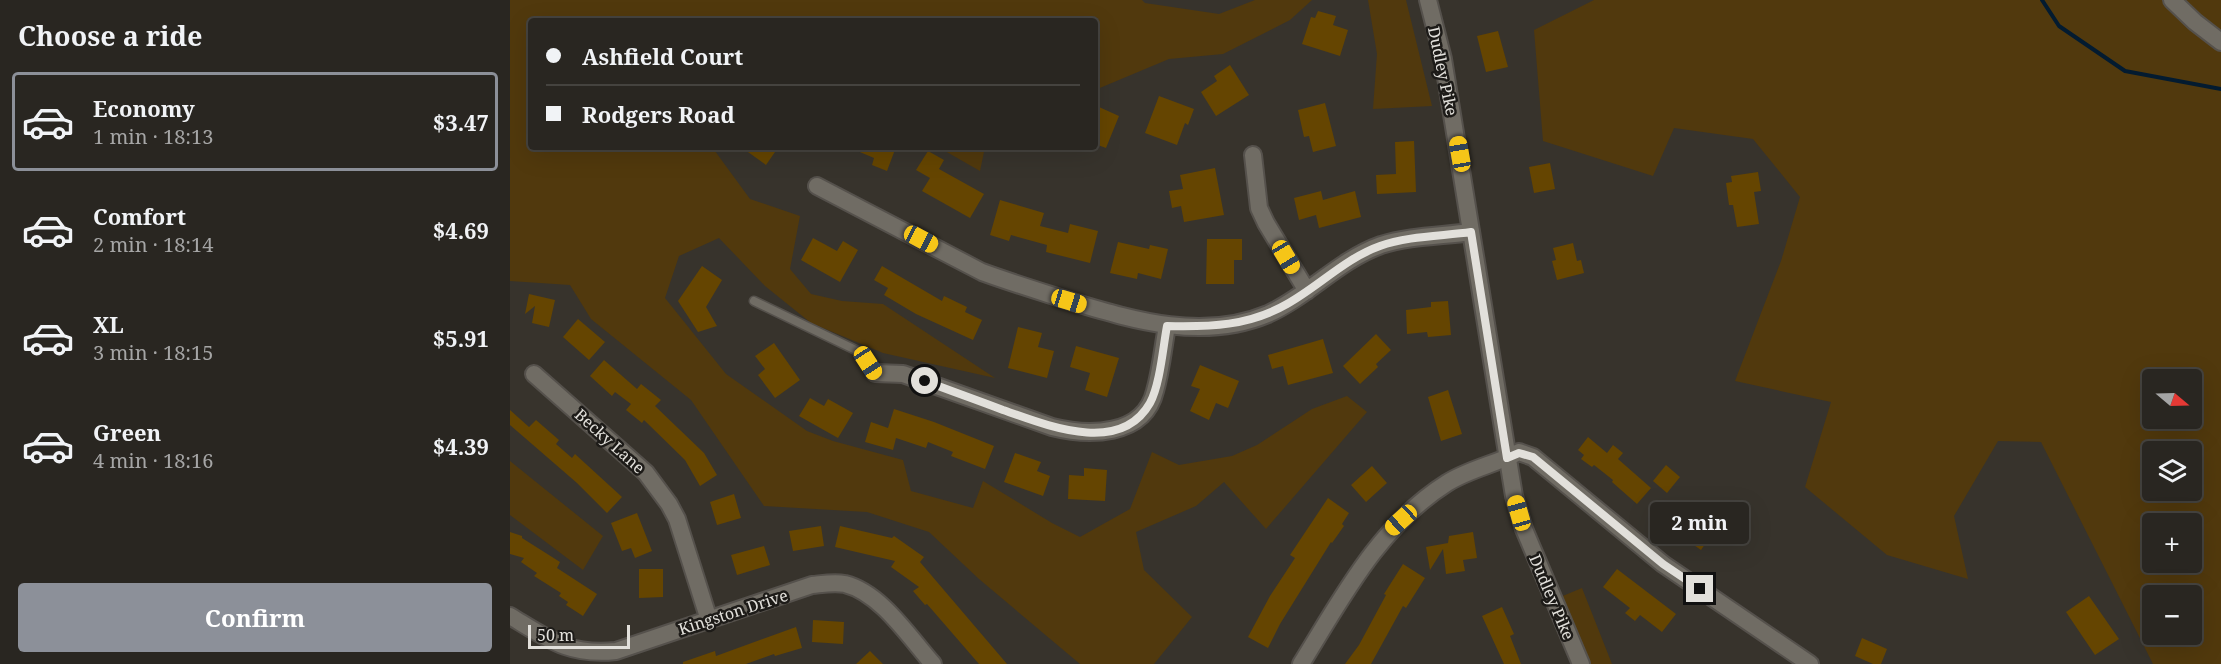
<!DOCTYPE html>
<meta charset="utf-8">
<style>
body{margin:0;font-family:"Noto Serif",serif;background:#35322e;color:#f1f3f6;height:100vh;display:flex;flex-direction:column;font-size:22px;white-space:nowrap}
*{box-sizing:border-box;margin:0}
p{font-size:20px;color:#a5a5a5}
.icon{flex:none;width:33px;height:33px;fill:none;stroke:currentColor;stroke-width:2;stroke-linecap:round;stroke-linejoin:round}
.map{position:relative;flex:1;overflow:hidden}
.side{display:flex;flex-direction:column;background:#292621;width:510px}
.side>*{flex:none}
.hud{position:absolute;left:18px;top:18px;width:570px;height:132px;border-radius:6px;box-shadow:0 6px 24px #0002,0 0 0 2px #45433f;display:grid;align-content:center;height:132px;padding:0 18px;background:#292621}
.needle{width:39px;rotate:109deg}
.tools{position:absolute;left:1632px;top:369px;display:grid;gap:12px}
.tools a{display:grid;place-items:center;width:60px;height:60px;border-radius:6px;background:#292621;box-shadow:0 6px 24px #0002,0 0 0 2px #45433f;font-size:30px}
.scale{position:absolute;left:18px;bottom:15px;width:102px;box-sizing:border-box;padding-left:6px;border:3px solid #e2e0db;border-top:0;font-size:16px;line-height:21px;white-space:nowrap;color:#e2e0db;-webkit-text-stroke:4px #1d1b18;paint-order:stroke}
.end{position:absolute;width:27px;height:27px;margin:-14px;border:8px solid #e2e0db;background:#111;box-shadow:0 0 0 3px #111}
.from{border-radius:50%}
.bubble{position:absolute;height:42px;border-radius:6px;background:#292621;box-shadow:0 6px 24px #0002,0 0 0 2px #45433f;font-size:20px;font-weight:700;line-height:42px;text-align:center}
.car{position:absolute;width:18px;height:36px;margin:-18px -9px;border-radius:8px;box-shadow:0 0 4px 2px #0007;background:linear-gradient(#f5c518 24%,#345 0 40%,#f5c518 0 76%,#345 0 86%,#f5c518 0)}
.hud b{display:flex;align-items:center;gap:21px;height:57px;font-size:22px}
.hud b+b{border-top:2px solid #45433f}
.hud i{width:15px;height:15px;background:#f1f3f6}
ul{padding:0;list-style:none}
li{display:flex;align-items:center;gap:18px;height:99px;margin:0 12px 9px;padding:0 6px;border:3px solid transparent;border-radius:6px}
li div{flex:1}
li b{display:block;font-size:22px}
li em{font-style:normal;font-weight:700}
li.selected{border-color:#8c9099}
li>.icon{width:54px;height:54px;stroke-width:1.5}
h2{padding:0 18px;font-size:27px;line-height:72px}
.action{display:flex;gap:12px;margin-top:auto;padding:12px 18px}
.action a{flex:1;height:69px;border-radius:6px;background:#8c9099;color:#fff;font-size:24px;font-weight:700;line-height:69px;text-align:center}
main{display:flex;flex:1;min-height:0}
.map>svg:first-child{display:block}
.green{fill:#51390d;fill-rule:evenodd}
.lines{fill:none;stroke-linecap:round;stroke-linejoin:round}
.stream{stroke:#031b30;stroke-width:4}
.building{fill:#654501}
.service-casing{stroke:#55514c;stroke-width:11}
.minor-casing{stroke:#55514c;stroke-width:20}
.tertiary-casing{stroke:#55514c;stroke-width:20}
.service{stroke:#706c64;stroke-width:8}
.minor{stroke:#706c64;stroke-width:16}
.tertiary{stroke:#706c64;stroke-width:16}
.route{stroke:#e2e0db;stroke-width:8}
.labels{text-anchor:middle;stroke-width:5;stroke-linejoin:round;paint-order:stroke}
.street-label{font-size:16px;fill:#e2e0db;stroke:#1d1b18}
</style>
<main>
<section class="side">
<h2>Choose a ride</h2>
<ul>
<li class="selected"><svg class="icon" aria-label="car" viewBox="0 0 24 24"><path d="M5 17H2v-5l4-1 3-4h7l3 4 3 1v5h-3M9 17h6M6 11h13"/><circle cx="7" cy="17" r="2"/><circle cx="17" cy="17" r="2"/></svg><div><b>Economy</b><p>1 min · 18:13</p></div><em>$3.47</em></li>
<li><svg class="icon" aria-label="car" viewBox="0 0 24 24"><path d="M5 17H2v-5l4-1 3-4h7l3 4 3 1v5h-3M9 17h6M6 11h13"/><circle cx="7" cy="17" r="2"/><circle cx="17" cy="17" r="2"/></svg><div><b>Comfort</b><p>2 min · 18:14</p></div><em>$4.69</em></li>
<li><svg class="icon" aria-label="car" viewBox="0 0 24 24"><path d="M5 17H2v-5l4-1 3-4h7l3 4 3 1v5h-3M9 17h6M6 11h13"/><circle cx="7" cy="17" r="2"/><circle cx="17" cy="17" r="2"/></svg><div><b>XL</b><p>3 min · 18:15</p></div><em>$5.91</em></li>
<li><svg class="icon" aria-label="car" viewBox="0 0 24 24"><path d="M5 17H2v-5l4-1 3-4h7l3 4 3 1v5h-3M9 17h6M6 11h13"/><circle cx="7" cy="17" r="2"/><circle cx="17" cy="17" r="2"/></svg><div><b>Green</b><p>4 min · 18:16</p></div><em>$4.39</em></li>
</ul>
<div class="action"><a>Confirm</a></div>
</section>
<div class="map">
<svg width="1711" height="664" viewBox="0 0 1711 664">
<rect width="100%" height="100%" fill="#37332c"/>
<!-- green -->
<path class="green" d="M0,0H632L635,3L709,14L745,0H802L780,20L713,54L659,59L585,90V21H21V147H202L240,199L290,216L280,269L301,294L332,301L373,304L485,378L373,353L301,323L255,286L209,238L169,256L155,298L216,374L297,431L323,441L393,460L401,491L463,508L473,481L542,523L570,537L620,509L642,452L669,465L722,456L747,445L802,409L837,396L857,412L756,529L714,482L686,506L626,532L634,570L682,617L644,664H570L469,579L419,532L357,512L254,506L181,400L81,319L60,285L0,281Z
M858,0H896L922,106L863,109L867,54Z
M1084,0H1711V664H1643L1531,442L1488,441L1444,516L1458,579L1377,555L1295,487L1321,402L1225,381L1271,261L1290,197L1243,139L1164,128L1143,176L1033,141L1024,30ZM1642,380H1682V418H1642ZM1642,452H1682V490H1642ZM1642,524H1682V562H1642ZM1642,596H1682V634H1642Z
M428,147H475L470,171Z
M0,461L93,536L73,570L0,515Z
M1072,588L1102,664H1071L1043,600Z"/>
<g class="lines">
<!-- stream -->
<path class="stream" d="M1532,0L1549,26L1615,71L1711,89"/>
</g>
<!-- building -->
<path class="building" d="M808,11L826,16L823,25L838,30L830,56L792,44L801,17L805,18Z
M988,31L998,67L976,72L967,36Z
M720,65L739,95L706,116L691,92L707,81L704,76Z
M649,96L684,109L678,125L675,123L667,145L635,133Z
M815,103L826,146L803,152L799,136L794,137L788,110Z
M589,107L609,116L596,148L585,144V117Z
M904,141L906,192L867,194L866,175L886,174L885,142Z
M231,147H258L265,152L256,165Z
M338,147H386L377,171L362,165L364,158Z
M418,151L434,160L429,169L474,194L460,218L412,191L420,178L406,170Z
M1040,163L1045,189L1024,193L1019,167Z
M705,168L714,215L674,222L671,206L662,208L659,191L673,189L670,175Z
M1248,172L1251,191L1244,192L1249,224L1227,227L1223,205H1219L1216,183L1222,182L1221,176Z
M811,191L813,200L845,191L851,217L809,228L806,215L789,220L784,198Z
M490,200L534,213L530,226L558,233L560,224L588,231L580,263L536,252L537,245L501,235L499,241L480,235Z
M303,238L327,251L333,241L348,250L330,282L291,260Z
M697,239H732V260H724V284H696Z
M608,242L639,249L640,245L658,249L651,279L628,273L627,279L600,273Z
M1063,243L1067,261L1071,260L1074,273L1047,280L1042,261L1046,260L1043,248Z
M192,266L212,280L196,307L207,326L188,332L168,301Z
M372,266L432,301L434,296L457,307L455,312L472,320L463,340L406,314L374,295L378,288L364,280Z
M19,294L45,300L39,327L22,323L25,306L15,314Z
M938,301L941,335L918,337L917,332L897,334L896,310L921,307V302Z
M68,319L95,342L79,360L53,337Z
M508,327L532,333L528,347L544,351L537,378L498,368Z
M866,334L881,350L866,364L868,367L850,384L833,366Z
M813,339L823,373L778,385L773,366L762,369L758,355Z
M264,343L290,380L265,398L248,375L255,369L245,356Z
M566,346L609,358L597,397L575,390L580,373L560,367Z
M94,360L127,389L131,384L151,400L145,406L194,453L207,475L190,486L175,460L134,420L132,423L116,410L121,404L105,392L102,396L80,376Z
M690,365L729,381L718,408L706,403L699,420L680,411L690,389L681,386Z
M938,390L952,434L931,441L918,397Z
M300,398L314,406L318,399L343,413L328,438L289,416Z
M384,409L424,422L484,446L475,469L441,456L443,452L418,442L416,448L386,438L383,450L355,442L361,422L378,428Z
M0,410L19,427L26,420L49,440L46,444L62,458L65,454L112,497L97,513L67,483L0,425Z
M1078,437L1097,453L1103,445L1113,453L1108,459L1141,488L1127,504L1102,482L1103,480L1084,465L1082,467L1071,459L1074,455L1068,450Z
M505,453L531,462L527,471L540,476L533,496L494,482Z
M1156,465L1170,477L1157,493L1143,481Z
M862,466L877,483L856,502L841,485Z
M574,468L597,470L595,501L558,499L559,475L574,476Z
M224,494L231,518L207,525L200,502Z
M818,498L839,513L832,524L834,526L822,543L821,542L770,624L758,648L738,637L760,596L785,558L780,555Z
M1171,508L1204,531L1191,550L1158,527Z
M127,513L142,551L125,558L121,548L112,551L101,523Z
M311,526L314,546L283,551L279,531Z
M330,526L382,538L384,536L414,557L410,562L497,664H469L417,604L415,605L403,591L409,587L381,567L385,561L325,547Z
M0,532L12,536V538L50,562L47,568L87,594L73,616L56,605L58,602L49,596L51,593L24,576L27,573L11,562L14,558L0,554Z
M963,532L967,558L953,560L955,571L936,574L933,549L920,570L916,547L938,543L939,536Z
M254,546L260,565L227,575L221,555Z
M893,564L915,578L896,608L893,606L861,664H835L849,645L876,595L874,594Z
M129,569H153V597L129,598Z
M1107,569L1166,614L1152,632L1130,615L1125,621L1115,613L1120,608L1093,587Z
M1579,596L1609,639L1585,655L1556,612Z
M992,607L1004,634L1000,636L1011,664H994L972,616Z
M303,620L334,622L333,644L302,642Z
M286,627L292,648L265,656L264,654L236,664H173V662L205,651L206,656Z
M1352,638L1377,649L1371,664H1363L1345,656Z
M360,651L373,664H346Z"/>
<g class="lines">
<defs>
<path id="service" d="M244,301L352,353L365,373"/>
<path id="minor" d="M743,155L749,208L756,223L797,291
M307,186L472,272C502,283 532,292 563,302C626,321 694,341 758,314C798,296 829,260 871,245C899,236 932,236 961,232
M365,373L393,374L542,427C578,436 634,437 645,391C651,370 653,348 657,326
M24,374L136,473L159,504L167,519L199,620
M0,616C38,639 59,656 106,651L302,585C313,584 324,582 335,584C371,593 399,637 423,664
M791,664C832,598 869,526 937,483C959,469 986,464 1009,452L1023,457L1153,564L1300,664"/>
<path id="tertiary" d="M918,0L933,59L1004,496L1014,529L1071,664
M1662,0L1685,22L1711,42"/>
</defs>
<!-- service casing -->
<use href="#service" class="service-casing"/>
<!-- minor casing -->
<use href="#minor" class="minor-casing"/>
<!-- tertiary casing -->
<use href="#tertiary" class="tertiary-casing"/>
<!-- service -->
<use href="#service" class="service"/>
<!-- minor -->
<use href="#minor" class="minor"/>
<!-- tertiary -->
<use href="#tertiary" class="tertiary"/>
</g>
<g class="lines">
<!-- route -->
<path class="route" d="M415,381C441,391 467,400 493,410C536,425 610,456 640,403C650,385 653,347 657,326C700,327 739,326 777,304C809,286 836,258 870,246C897,236 933,236 961,232L997,458L1009,453L1023,457L1153,564L1190,589"/>
</g>
<g class="labels">
<!-- street labels -->
<g class="street-label">
<text transform="translate(933 71) rotate(78)" y="6">Dudley Pike</text>
<text transform="translate(100 441) rotate(42)" y="6">Becky Lane</text>
<text transform="translate(1042 597) rotate(67)" y="6">Dudley Pike</text>
<text transform="translate(223 612) rotate(-18)" y="6">Kingston Drive</text>
</g>
</g>
</svg>
<div class="tools">
<a><svg class="needle" viewBox="-14 -14 28 28"><path d="M0-13l5 13h-10z" fill="#e53935"/><path d="M0 13l5-13h-10z" fill="#a5a5a5"/></svg></a>
<a><svg class="icon" aria-label="layers" viewBox="0 0 24 24"><path d="M12 4l9 5-9 5-9-5zM3 14l9 5 9-5"/></svg></a>
<a>+</a>
<a>−</a>
</div>
<div class="scale">50 m</div>
<i class="end from" style="left:415px;top:381px"></i>
<i class="end" style="left:1190px;top:589px"></i>
<div class="bubble" style="left:1140px;top:502px;width:99px">2 min</div>
<i class="car" style="left:950px;top:154px;rotate:350deg"></i>
<i class="car" style="left:411px;top:239px;rotate:118deg"></i>
<i class="car" style="left:776px;top:257px;rotate:149deg"></i>
<i class="car" style="left:559px;top:301px;rotate:107deg"></i>
<i class="car" style="left:358px;top:363px;rotate:147deg"></i>
<i class="car" style="left:1009px;top:513px;rotate:344deg"></i>
<i class="car" style="left:891px;top:520px;rotate:228deg"></i>
<div class="hud">
<b><i class="from"></i>Ashfield Court</b>
<b><i></i>Rodgers Road</b>
</div>
</div>
</main>
